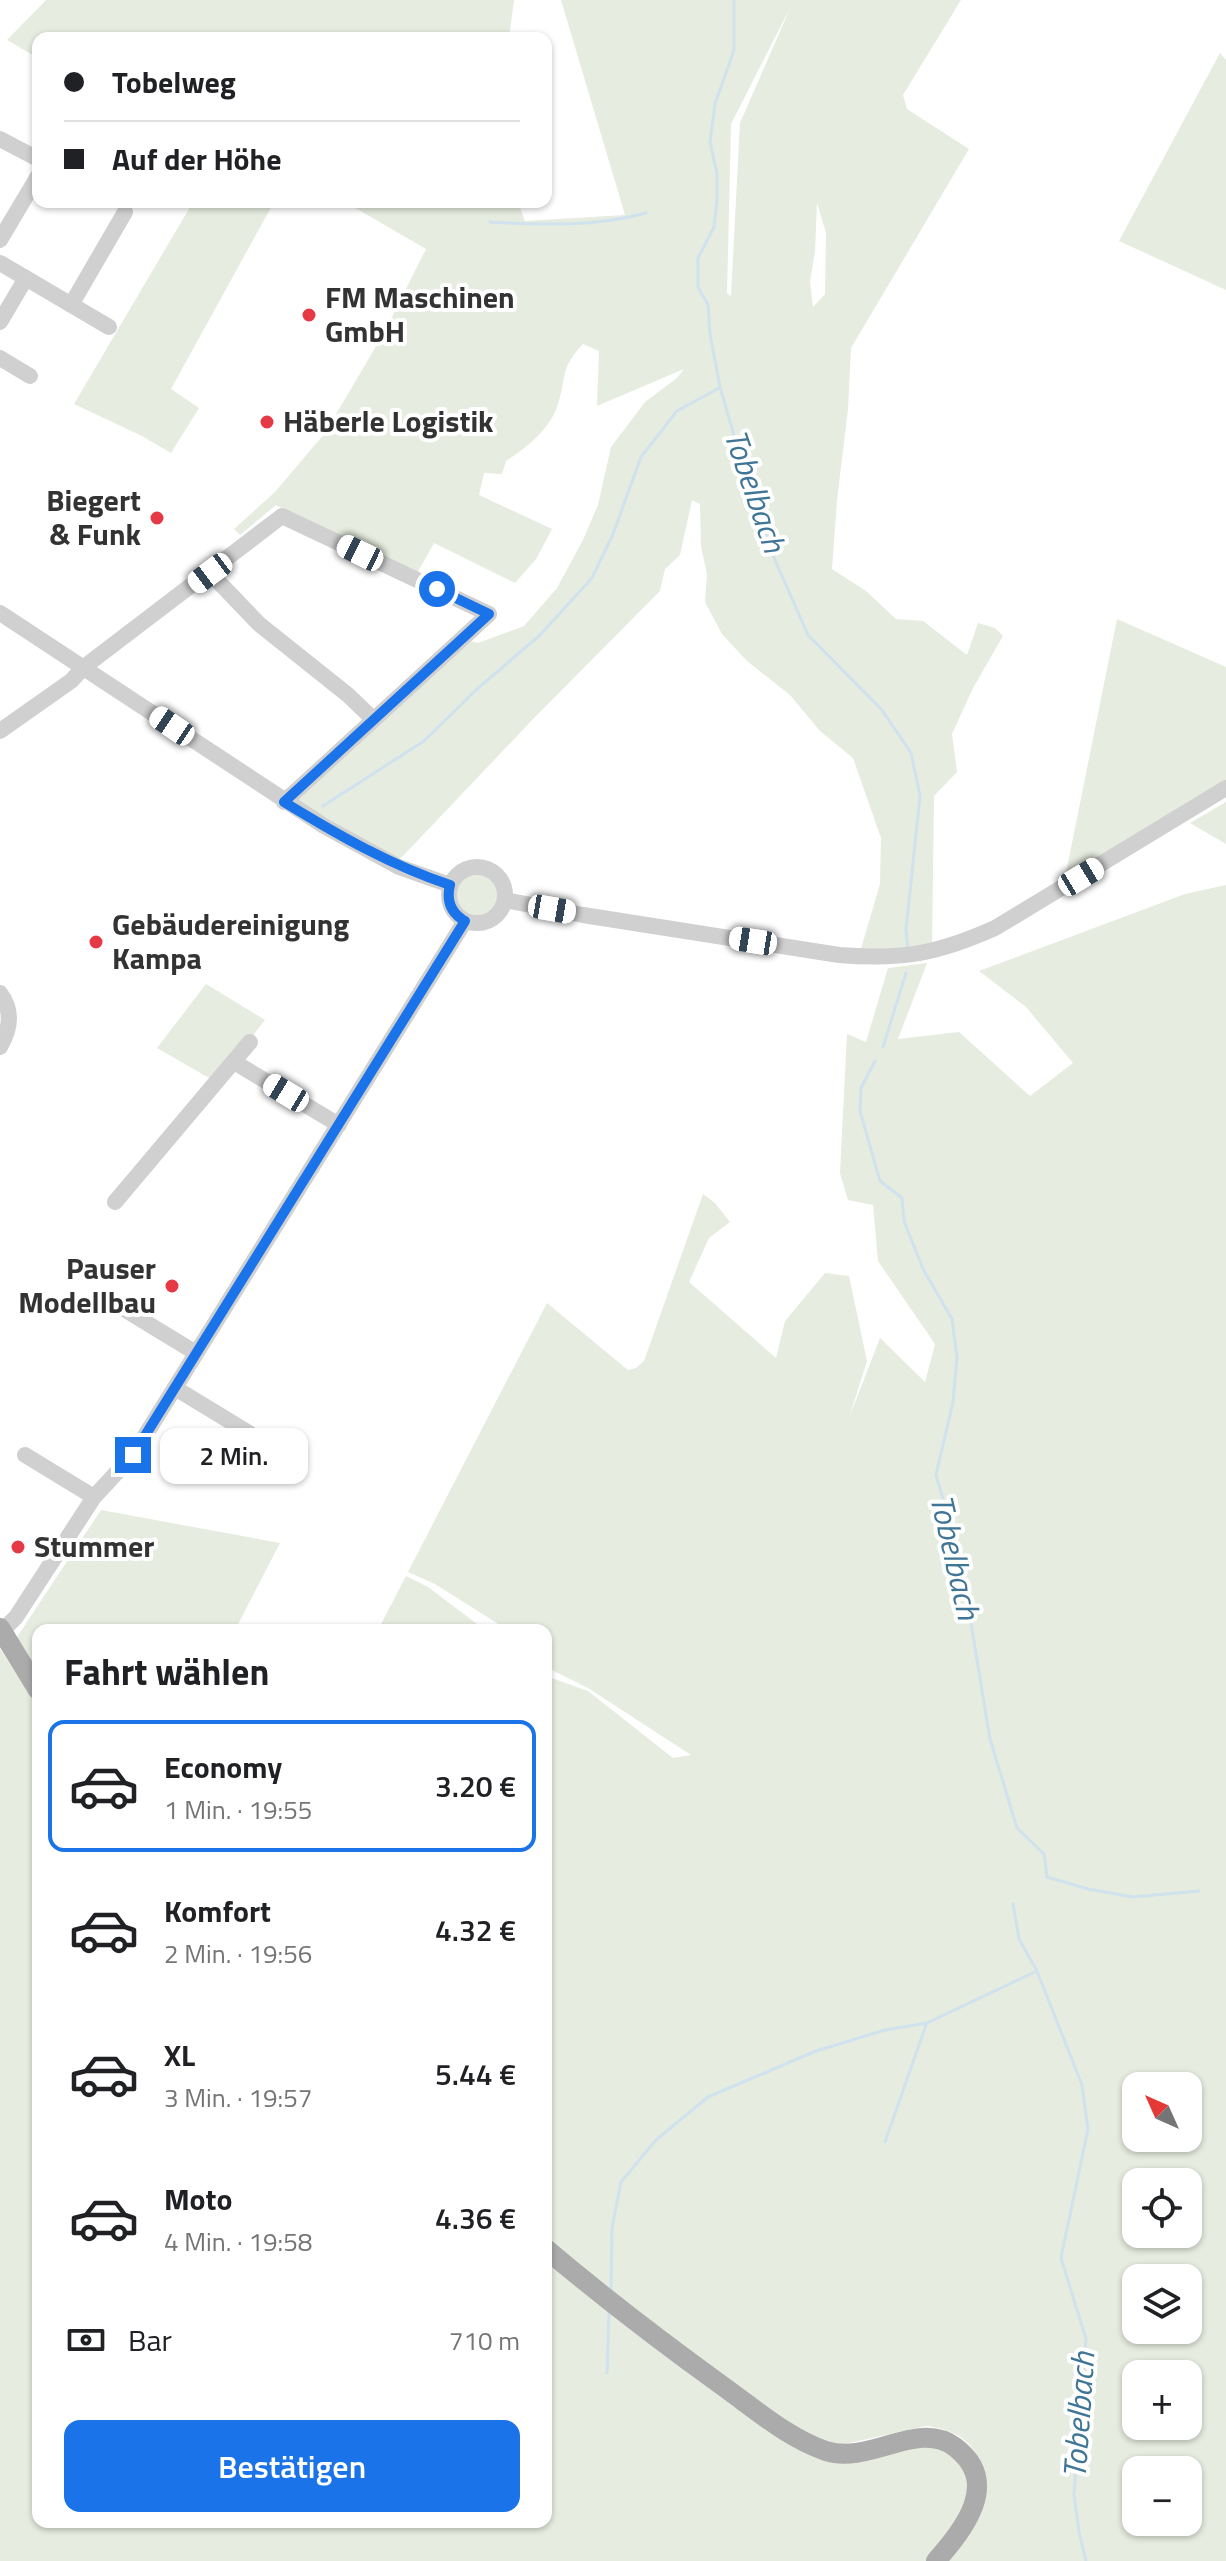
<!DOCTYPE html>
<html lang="de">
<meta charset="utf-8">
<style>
body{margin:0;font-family:"Titillium Web",sans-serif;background:#f6f6f6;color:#202124;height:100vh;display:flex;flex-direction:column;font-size:30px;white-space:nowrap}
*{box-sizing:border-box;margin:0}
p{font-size:26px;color:#757577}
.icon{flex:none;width:44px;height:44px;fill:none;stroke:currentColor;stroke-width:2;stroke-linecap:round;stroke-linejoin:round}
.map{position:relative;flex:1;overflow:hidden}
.details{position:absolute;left:32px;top:1624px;width:520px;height:904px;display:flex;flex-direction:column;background:#fff;border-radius:16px;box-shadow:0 2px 6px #0004}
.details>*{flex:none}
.top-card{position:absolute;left:32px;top:32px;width:520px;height:176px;border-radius:16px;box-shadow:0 2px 6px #0004;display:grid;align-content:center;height:176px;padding:0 32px;background:#fff}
.needle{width:52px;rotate:315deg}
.buttons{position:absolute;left:1122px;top:2072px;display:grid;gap:16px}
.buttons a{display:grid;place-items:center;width:80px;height:80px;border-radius:16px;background:#fff;box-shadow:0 2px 6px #0004;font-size:40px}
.end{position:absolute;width:36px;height:36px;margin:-18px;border:10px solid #1a73e8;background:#fff;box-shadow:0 0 0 4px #fff}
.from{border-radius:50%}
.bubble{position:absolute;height:56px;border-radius:16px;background:#fff;box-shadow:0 2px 6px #0004;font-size:26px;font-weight:600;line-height:56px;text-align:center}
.car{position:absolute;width:24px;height:48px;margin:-24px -12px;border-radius:10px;box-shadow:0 0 6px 2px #0007;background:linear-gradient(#fff 24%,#345 0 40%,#fff 0 76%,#345 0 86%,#fff 0)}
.top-card b{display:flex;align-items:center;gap:28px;height:76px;font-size:30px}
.top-card b+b{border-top:2px solid #e0e0e0}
.top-card i{width:20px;height:20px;background:#202124}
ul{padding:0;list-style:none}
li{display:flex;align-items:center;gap:24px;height:132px;margin:0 16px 12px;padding:0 16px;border:4px solid transparent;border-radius:16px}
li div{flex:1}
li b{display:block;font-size:30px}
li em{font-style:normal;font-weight:600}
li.active{border-color:#1a73e8}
li>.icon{width:72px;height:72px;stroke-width:1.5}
h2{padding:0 32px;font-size:36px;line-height:96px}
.pay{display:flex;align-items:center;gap:20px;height:88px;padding:0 32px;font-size:30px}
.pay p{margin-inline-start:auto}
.action{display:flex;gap:16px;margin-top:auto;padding:16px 32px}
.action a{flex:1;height:92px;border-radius:16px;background:#1a73e8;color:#fff;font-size:32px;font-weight:600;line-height:92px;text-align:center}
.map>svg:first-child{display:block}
.green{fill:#e6ecdf;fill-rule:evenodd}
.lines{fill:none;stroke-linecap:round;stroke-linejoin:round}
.stream{stroke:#cfe2ee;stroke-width:3}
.minor{stroke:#d0d0d0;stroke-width:16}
.major{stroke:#ababab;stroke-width:20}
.route{stroke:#1a73e8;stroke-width:10}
.poi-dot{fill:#e63946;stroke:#fff;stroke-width:3}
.labels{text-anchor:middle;stroke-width:8;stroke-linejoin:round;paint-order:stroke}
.poi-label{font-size:30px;font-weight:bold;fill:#333;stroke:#fff;text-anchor:start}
.water-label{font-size:32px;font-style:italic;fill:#3f7597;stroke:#fff}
</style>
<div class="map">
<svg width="1226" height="2561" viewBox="0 0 1226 2561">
<rect width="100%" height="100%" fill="#fff"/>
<!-- green -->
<path class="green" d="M46,0H514L509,38H38V58L7,40Z
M561,0H961L903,95L907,109L969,149L851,348L848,409L837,500L832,569L866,591L896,619L923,621L967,655L978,623L995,628L1003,636L973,688L952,734L957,772L934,796L932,948L860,952L880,884L881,838L853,758L820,731L790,695L747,661L722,634L705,602L707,574L701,546L700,504L692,500L680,555L665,569L660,591L535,717L402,857L393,860L294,800L465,640L478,643L524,626L557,588L583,540L598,505L611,447L645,402L677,378L684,369L597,406L599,351L583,344C559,369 567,378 557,407C549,430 526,448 506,461L502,474L484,473L479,495L552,529L536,559L515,583L434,543L416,575L276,505L240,535L234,529L275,492L325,433L385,331L426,249L345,202H518L525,221L625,215ZM791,6L740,123L731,296L727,293L731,124ZM817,203L826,233L825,294L813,307L810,282L815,251Z
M1220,53L1226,60V290L1119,241Z
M193,202H274L171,389L199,408L171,453L142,436L74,404Z
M1117,619L1226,667V781L1065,878Z
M1226,802V844L1190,823Z
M454 895a23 23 0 1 1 46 0a23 23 0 1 1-46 0Z
M1226,885V2561H945C957,2547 971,2533 980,2516C983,2509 983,2500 983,2492C986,2453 965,2430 926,2426L840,2445L806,2433L810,2450L919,2443L949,2451L968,2474L970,2505L928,2561H0V1649L38,1706V2522H546V1676L588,1691L673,1758L691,1755L588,1688L546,1667V1630H508L435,1584L408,1572L547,1303L628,1370L636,1368L644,1361L703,1194L715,1203L730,1222L709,1238L689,1282L776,1358L785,1321L825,1273L849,1276L867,1361L849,1418L880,1338L925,1382L935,1344L878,1261L873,1205L848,1200L840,1173L847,1034L866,1042L888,968L927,963L898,1039L959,1032L1030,1096L1073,1063L1026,1007L979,971L1185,894ZM1136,2086H1188V2138H1136ZM1136,2182H1188V2234H1136ZM1136,2278H1188V2330H1136ZM1136,2374H1188V2426H1136ZM1136,2470H1188V2522H1136Z
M206,984L265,1020L216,1082L157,1048Z
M101,1510L280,1543L235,1630H38V1671L17,1637Z
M406,1576L428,1587L485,1630H378Z"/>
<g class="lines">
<!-- stream -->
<path class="stream" d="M734,0V50L715,104L710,142L717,174V200L714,227L698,258V287L708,305L710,334L720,387L749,487L775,560L808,635L882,710L911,753L920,796L906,930L908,950
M490,222C542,225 595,227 646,213
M323,806L424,741L476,690L540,635L592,578L613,534L641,457L677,411L719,388
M883,1047L906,973
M875,1061L861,1088L860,1111L880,1181L902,1198L904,1221L923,1269L952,1319L957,1357L953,1402L936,1475L960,1557L990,1739L1017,1828L1044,1854L1047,1877L1088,1889L1133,1897L1199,1891
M1013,1904L1019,1939L1037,1971L1082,2085L1088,2129L1061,2258L1086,2339L1074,2494L1079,2532L1086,2561
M885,2142L926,2025
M611,2289L612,2228L621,2182L656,2140L708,2097L816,2051L885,2030L927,2023L1037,1971
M607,2373L609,2313"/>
<!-- minor -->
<path class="minor" d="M0,139L38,159
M0,240L38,176
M0,263L109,327
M71,305L125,212
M0,322L26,278
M0,358L30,376
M210,573L259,624L348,695L373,719
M0,613L324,826L399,867L450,885
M0,731L71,681L84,667L282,516L489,614L284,802
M449 895a28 28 0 1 1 56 0a28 28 0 1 1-56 0Z
M505,900L583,915L839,955C902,960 937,954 995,928L1226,788
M0,993C13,1010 11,1028 0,1047
M234,1062L339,1125
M115,1202L250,1042
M114,1303L196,1353
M175,1388L249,1433
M25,1455L94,1497
M2,1631L16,1617L94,1497L133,1455L465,921"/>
<!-- major -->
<path class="major" d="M0,1628L38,1690
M546,2249C603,2297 663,2343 724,2387C756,2410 788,2438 826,2451C870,2465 918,2419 955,2447C1002,2483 963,2530 936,2561"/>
</g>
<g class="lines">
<!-- route -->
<path class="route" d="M133,1455L465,921C451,913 446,901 450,885C390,865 338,835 284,802L489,614L437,589"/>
</g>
<!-- markers -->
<g class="poi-dot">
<circle cx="309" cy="315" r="8"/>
<circle cx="267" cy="422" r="8"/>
<circle cx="157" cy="518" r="8"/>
<circle cx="96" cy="942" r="8"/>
<circle cx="172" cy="1286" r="8"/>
<circle cx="18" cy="1547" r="8"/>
</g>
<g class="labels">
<!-- poi labels -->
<g class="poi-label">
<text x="325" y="308">FM Maschinen<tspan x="325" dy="34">GmbH</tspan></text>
<text x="283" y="432">Häberle Logistik</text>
<text x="141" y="511" text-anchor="end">Biegert<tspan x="141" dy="34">&amp; Funk</tspan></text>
<text x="112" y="935">Gebäudereinigung<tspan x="112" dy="34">Kampa</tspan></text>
<text x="156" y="1279" text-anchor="end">Pauser<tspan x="156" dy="34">Modellbau</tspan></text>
<text x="34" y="1557">Stummer</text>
</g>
<!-- water labels -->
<g class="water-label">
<text transform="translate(755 491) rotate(71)" y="11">Tobelbach</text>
<text transform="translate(955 1557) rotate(77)" y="11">Tobelbach</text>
<text transform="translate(1079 2415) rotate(-86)" y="11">Tobelbach</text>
</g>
</g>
</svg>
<div class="buttons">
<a><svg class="needle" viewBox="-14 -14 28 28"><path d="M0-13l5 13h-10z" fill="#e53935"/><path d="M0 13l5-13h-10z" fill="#757577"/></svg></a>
<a><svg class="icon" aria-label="locate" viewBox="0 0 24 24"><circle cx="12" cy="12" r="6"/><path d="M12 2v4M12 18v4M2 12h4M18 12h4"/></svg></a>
<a><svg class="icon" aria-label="layers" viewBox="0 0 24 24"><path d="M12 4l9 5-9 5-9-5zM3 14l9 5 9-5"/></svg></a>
<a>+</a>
<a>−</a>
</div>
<i class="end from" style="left:437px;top:589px"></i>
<i class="end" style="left:133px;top:1455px"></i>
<div class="bubble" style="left:160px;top:1428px;width:148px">2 Min.</div>
<i class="car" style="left:360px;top:553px;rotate:296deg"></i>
<i class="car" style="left:210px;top:573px;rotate:233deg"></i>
<i class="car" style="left:172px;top:726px;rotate:304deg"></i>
<i class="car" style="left:1081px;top:877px;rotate:59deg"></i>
<i class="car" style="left:552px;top:909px;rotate:100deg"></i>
<i class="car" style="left:753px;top:941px;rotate:279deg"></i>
<i class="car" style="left:286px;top:1093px;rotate:301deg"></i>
<div class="top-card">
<b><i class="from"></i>Tobelweg</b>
<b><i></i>Auf der Höhe</b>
</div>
<section class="details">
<h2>Fahrt wählen</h2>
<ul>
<li class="active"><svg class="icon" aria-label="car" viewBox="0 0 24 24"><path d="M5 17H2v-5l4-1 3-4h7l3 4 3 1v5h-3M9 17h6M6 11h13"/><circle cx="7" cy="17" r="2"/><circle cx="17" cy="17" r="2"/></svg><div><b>Economy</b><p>1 Min. · 19:55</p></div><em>3.20 €</em></li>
<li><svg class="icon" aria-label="car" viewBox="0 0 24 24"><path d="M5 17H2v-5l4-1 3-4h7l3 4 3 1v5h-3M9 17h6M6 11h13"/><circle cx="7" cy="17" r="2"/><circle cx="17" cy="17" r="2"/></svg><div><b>Komfort</b><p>2 Min. · 19:56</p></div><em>4.32 €</em></li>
<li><svg class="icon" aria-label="car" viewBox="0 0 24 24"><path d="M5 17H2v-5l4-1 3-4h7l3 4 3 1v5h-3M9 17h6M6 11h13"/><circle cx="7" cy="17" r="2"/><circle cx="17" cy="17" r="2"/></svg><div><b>XL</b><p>3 Min. · 19:57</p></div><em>5.44 €</em></li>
<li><svg class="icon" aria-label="car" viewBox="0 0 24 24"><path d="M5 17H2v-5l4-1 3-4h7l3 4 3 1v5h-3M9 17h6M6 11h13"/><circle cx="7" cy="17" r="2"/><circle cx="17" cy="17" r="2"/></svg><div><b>Moto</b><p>4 Min. · 19:58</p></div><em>4.36 €</em></li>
</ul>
<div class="pay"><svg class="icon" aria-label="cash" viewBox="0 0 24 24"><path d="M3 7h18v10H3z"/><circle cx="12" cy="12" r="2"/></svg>Bar<p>710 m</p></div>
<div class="action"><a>Bestätigen</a></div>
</section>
</div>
